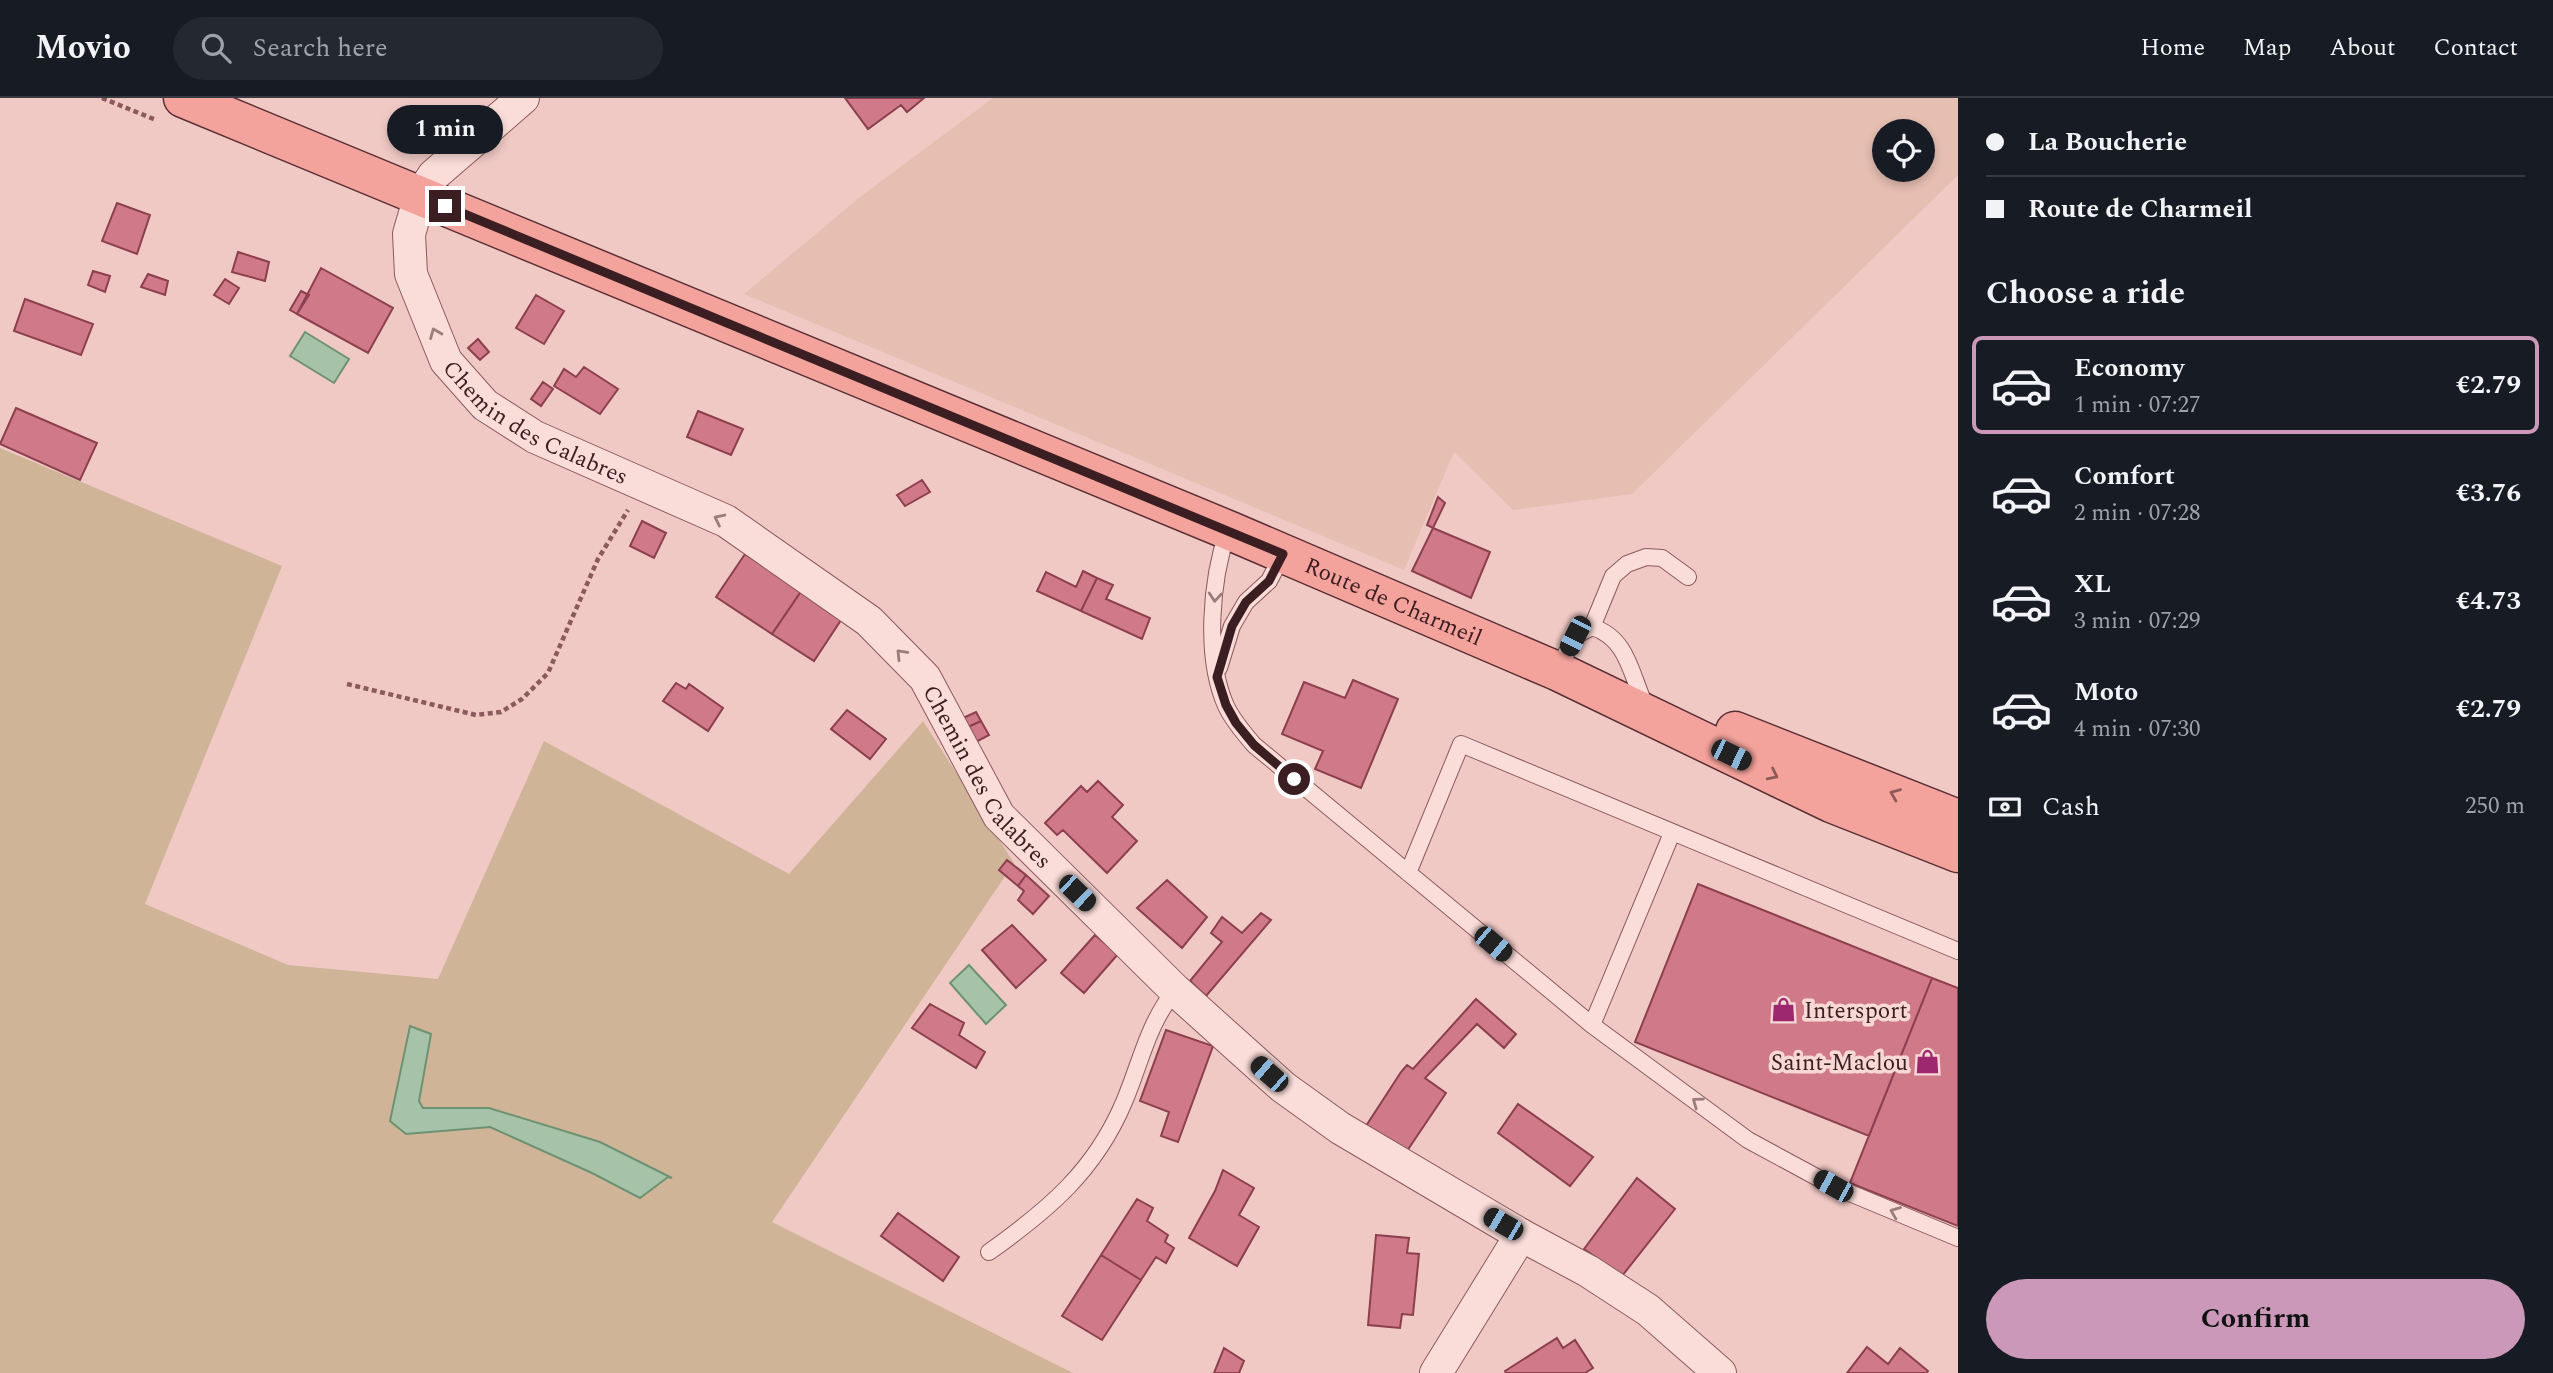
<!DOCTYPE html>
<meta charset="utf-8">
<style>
body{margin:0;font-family:Spectral,serif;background:#242831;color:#f1f3f6;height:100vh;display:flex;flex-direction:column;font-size:26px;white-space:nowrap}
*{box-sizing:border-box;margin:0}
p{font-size:23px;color:#9ea1a6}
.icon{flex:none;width:38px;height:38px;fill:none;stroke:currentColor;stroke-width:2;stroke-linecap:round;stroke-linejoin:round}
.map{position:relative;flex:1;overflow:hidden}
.sheet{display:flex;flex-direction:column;background:#171b24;width:595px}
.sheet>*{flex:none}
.hud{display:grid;align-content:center;height:154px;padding:0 28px;background:#171b24}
.fabs{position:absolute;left:1872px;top:21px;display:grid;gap:14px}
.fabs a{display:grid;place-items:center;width:63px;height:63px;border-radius:50%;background:#171b24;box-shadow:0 4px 10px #0003;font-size:35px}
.end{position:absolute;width:32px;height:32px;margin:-16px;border:9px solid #3b1e22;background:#fff;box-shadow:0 0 0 4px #fff}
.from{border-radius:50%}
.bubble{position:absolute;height:49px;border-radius:24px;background:#171b24;box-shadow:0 4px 10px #0003;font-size:23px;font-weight:700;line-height:49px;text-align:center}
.car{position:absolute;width:21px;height:42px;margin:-21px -10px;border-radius:9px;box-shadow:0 0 5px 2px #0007;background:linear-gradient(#222 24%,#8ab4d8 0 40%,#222 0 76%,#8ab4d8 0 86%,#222 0)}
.hud b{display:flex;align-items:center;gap:24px;height:66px;font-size:26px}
.hud b+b{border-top:2px solid #363941}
.hud i{width:18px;height:18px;background:#f1f3f6}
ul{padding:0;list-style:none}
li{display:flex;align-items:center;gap:21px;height:98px;margin:0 14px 10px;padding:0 14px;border:4px solid transparent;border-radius:10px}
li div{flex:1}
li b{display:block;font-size:26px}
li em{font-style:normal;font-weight:700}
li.active{border-color:#cb98b9}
li>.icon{width:63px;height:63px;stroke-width:1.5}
h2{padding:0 28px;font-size:32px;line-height:84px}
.pay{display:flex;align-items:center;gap:18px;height:77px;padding:0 28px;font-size:26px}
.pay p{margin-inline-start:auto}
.cta{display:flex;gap:14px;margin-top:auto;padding:14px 28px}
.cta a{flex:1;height:80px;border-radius:42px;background:#cb98b9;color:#111;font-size:28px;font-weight:700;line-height:80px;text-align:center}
header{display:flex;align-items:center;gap:42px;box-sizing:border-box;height:98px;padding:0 35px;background:#171b24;border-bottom:2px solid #363941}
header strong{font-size:33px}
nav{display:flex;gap:38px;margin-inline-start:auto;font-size:24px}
.search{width:490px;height:63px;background:#242831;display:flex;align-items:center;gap:18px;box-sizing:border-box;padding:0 24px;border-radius:38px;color:#9ea1a6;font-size:26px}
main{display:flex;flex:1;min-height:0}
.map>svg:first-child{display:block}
.farmland{fill:#e6beb2;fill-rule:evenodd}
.green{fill:#cfb498}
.water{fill:#a6c3aa;stroke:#6d9272;stroke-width:2}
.building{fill:#cf7989;stroke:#8c3f4e;stroke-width:2}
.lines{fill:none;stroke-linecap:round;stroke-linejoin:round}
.service-casing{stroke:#8c5a5d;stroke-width:18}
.minor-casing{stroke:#8c5a5d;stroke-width:34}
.primary-casing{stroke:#592e34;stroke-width:41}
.path{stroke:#8c5a5d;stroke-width:4.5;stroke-dasharray:5 3.5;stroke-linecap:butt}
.service{stroke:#fadcd8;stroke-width:16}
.minor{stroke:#fadcd8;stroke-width:32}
.primary{stroke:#f4a39c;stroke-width:38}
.oneway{stroke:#9a7d7d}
.oneway2{stroke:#8e5a59}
.route{stroke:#3b1e22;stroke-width:9}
.labels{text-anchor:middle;stroke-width:7;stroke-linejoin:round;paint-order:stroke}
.street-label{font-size:23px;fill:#3b1e22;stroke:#f7d8d5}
.poi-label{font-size:23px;fill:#3b1e22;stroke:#f7d8d5;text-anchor:start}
</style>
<header>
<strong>Movio</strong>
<div class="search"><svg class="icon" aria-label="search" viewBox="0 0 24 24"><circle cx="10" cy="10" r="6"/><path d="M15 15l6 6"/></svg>Search here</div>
<nav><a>Home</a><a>Map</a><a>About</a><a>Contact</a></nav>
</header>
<main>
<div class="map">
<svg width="1958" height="1275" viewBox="0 0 1958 1275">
<rect width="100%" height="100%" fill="#f0c9c5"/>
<!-- farmland -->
<path class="farmland" d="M993,0H1958V77L1632,396L1513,412L1454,354L1404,472L744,196L860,99ZM1885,33H1923V72H1885Z"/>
<!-- green -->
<path class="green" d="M0,350L282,468L145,806L288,867L438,881L544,643L789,776L923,623L1014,765L772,1124L1073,1275H0Z"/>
<!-- water -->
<path class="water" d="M305,234L349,261L334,285L290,258Z
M969,867L1006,907L986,926L950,885Z
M410,928L431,936L419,1003L423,1010H489L600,1044L672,1080L668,1079L640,1100L592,1075L490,1029L406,1036L390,1023Z"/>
<!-- building -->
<path class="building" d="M845,0H924L907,14L901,7L868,31Z
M117,105L150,117L137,156L102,143Z
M238,154L269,164L265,183L232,174Z
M321,170L393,210L368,255L297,216Z
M93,173L110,178L105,194L88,187Z
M148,176L168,183L165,197L141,189Z
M225,181L239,190L229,206L214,197Z
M301,193L309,197L297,216L290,212Z
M536,197L564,213L544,246L516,230Z
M25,201L93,226L81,257L14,233Z
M478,241L489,254L480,262L468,250Z
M584,269L618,291L600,316L554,288L564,271L576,279Z
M543,284L553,291L541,308L531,301Z
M16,310L97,345L80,382L0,346Z
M698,313L743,331L731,357L687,339Z
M922,382L930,394L905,408L897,397Z
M1438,399L1445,405L1433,430L1427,427Z
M642,423L666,435L654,460L630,448Z
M1433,430L1490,454L1471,500L1412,473Z
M745,456L802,492L772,536L716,499Z
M1083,473L1097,480L1081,513L1037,493L1046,474L1076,489Z
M1097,480L1113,487L1106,501L1150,520L1142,541L1081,513Z
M802,492L843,519L814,563L772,536Z
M1353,582L1398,601L1361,690L1315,671L1323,653L1282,636L1304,584L1345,600Z
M676,585L686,591L689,586L723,610L708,633L663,603Z
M847,612L886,641L870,661L831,631Z
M976,614L981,623L968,629L963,620Z
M981,623L989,637L976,644L968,629Z
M1098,683L1123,707L1112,719L1137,743L1107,775L1063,732L1057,737L1045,725L1081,688L1087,694Z
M1007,762L1026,777L1018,788L999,772Z
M1026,777L1049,798L1033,816L1018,802L1024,793L1018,788Z
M1167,782L1207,819L1182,850L1137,810Z
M1698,786L1932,880L1869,1038L1635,944Z
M1261,815L1271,822L1206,898L1190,883L1222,844L1211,835L1222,819L1242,835Z
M1012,827L1046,862L1016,890L982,852Z
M1095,837L1118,856L1084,895L1061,875Z
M1932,880L1958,890V1128L1850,1085Z
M1476,901L1516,936L1504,950L1477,926L1425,980L1446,995L1407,1053L1366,1028L1401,974L1407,967L1413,971Z
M930,906L964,925L959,937L985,954L976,970L912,930Z
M1166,932L1213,948L1178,1044L1161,1038L1169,1014L1140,1003Z
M1518,1006L1593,1059L1570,1088L1498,1035Z
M1223,1072L1254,1090L1239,1117L1259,1129L1237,1168L1189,1140L1215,1093Z
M1637,1080L1675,1111L1622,1178L1584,1151Z
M1137,1101L1153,1110L1147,1123L1168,1137L1165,1144L1174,1150L1166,1165L1156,1159L1141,1182L1101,1157Z
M898,1115L959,1159L943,1183L881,1138Z
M1376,1137L1409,1140L1407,1155L1419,1156L1413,1217L1402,1216L1400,1230L1368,1227Z
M1101,1157L1141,1182L1102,1242L1062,1218Z
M1557,1240L1563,1250L1575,1242L1593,1270L1585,1275H1506L1505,1273Z
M1867,1249L1888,1266L1900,1250L1928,1273L1926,1275H1847Z
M1224,1250L1244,1263L1239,1275H1214Z"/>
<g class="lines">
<defs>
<path id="service" d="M1228,432C1211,482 1204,558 1226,608C1233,623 1244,635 1254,647L1592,927L1748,1042L1833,1088L1958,1140
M1592,529L1613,478L1627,466L1646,459L1662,460L1688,479
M1219,570L1232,528L1246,504L1269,483L1283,456
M1557,573L1575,538L1592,529C1625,539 1630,571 1642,600
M1408,775L1461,646L1958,853
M1592,927L1672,735
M989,1154C1048,1112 1095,1073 1124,1004C1141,964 1147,928 1175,892"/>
<g id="minor">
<path id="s1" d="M523,0L434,77L420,98L409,136L411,176L446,263L485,307L535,339L726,423L869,523L925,580L999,718L1175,892L1254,963L1283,989L1340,1030L1521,1137L1588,1173L1648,1212L1720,1275"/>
<path d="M1436,1275L1521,1137"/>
</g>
<g id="primary">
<path id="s2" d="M183,0L1228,432L1557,573L1831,705L1958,755"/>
<path d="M1735,633L1958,721"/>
</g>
</defs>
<!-- service casing -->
<use href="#service" class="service-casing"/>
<!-- minor casing -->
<use href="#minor" class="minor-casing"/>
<!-- primary casing -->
<use href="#primary" class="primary-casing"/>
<!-- path -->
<path class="path" d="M102,0L156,22
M347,586L476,617L501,614L522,601L548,575L598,461L628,412"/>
<!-- service -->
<use href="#service" class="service"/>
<!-- minor -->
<use href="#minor" class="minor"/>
<!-- primary -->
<use href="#primary" class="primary"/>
</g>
<!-- one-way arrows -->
<defs><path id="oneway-chevron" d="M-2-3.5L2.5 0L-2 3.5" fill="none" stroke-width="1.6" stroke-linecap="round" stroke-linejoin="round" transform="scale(1.75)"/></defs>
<g class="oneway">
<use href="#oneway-chevron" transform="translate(435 235) rotate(-112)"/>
<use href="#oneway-chevron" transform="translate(719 421) rotate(-154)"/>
<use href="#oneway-chevron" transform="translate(1215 499) rotate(95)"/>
<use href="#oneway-chevron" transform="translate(901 556) rotate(-134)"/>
<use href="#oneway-chevron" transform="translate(1697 1004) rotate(-144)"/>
<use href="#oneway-chevron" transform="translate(1895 1114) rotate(-158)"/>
</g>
<g class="oneway2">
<use href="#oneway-chevron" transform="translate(1773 677) rotate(26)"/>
<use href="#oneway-chevron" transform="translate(1895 696) rotate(-158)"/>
</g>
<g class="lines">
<!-- route -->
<path class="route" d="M445,108L1283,456L1269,483L1246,504L1232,528L1217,579L1226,607L1236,625L1254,647L1294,681"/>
</g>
<!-- icons -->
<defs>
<symbol id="shop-bare" viewBox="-9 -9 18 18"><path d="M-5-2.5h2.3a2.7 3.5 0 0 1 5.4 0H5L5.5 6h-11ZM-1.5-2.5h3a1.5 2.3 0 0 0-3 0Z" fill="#9d286f" stroke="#f7d8d5" stroke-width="2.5" paint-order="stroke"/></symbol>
</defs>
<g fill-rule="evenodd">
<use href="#shop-bare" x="1766" y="894" width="35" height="35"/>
<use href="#shop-bare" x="1910" y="946" width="35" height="35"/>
</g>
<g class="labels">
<!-- street labels -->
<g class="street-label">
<text dy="8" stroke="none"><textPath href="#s1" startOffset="427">Chemin des Calabres</textPath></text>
<text dy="8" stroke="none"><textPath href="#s2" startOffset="1311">Route de Charmeil</textPath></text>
<text dy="8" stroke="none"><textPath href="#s1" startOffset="1015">Chemin des Calabres</textPath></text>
</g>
<!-- poi labels -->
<g class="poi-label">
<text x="1804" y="920">Intersport</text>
<text x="1908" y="972" text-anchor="end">Saint-Maclou</text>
</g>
</g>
</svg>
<div class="fabs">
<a><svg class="icon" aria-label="locate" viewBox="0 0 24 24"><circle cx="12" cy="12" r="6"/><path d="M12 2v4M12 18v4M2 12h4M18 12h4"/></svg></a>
</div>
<i class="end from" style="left:1294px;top:681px"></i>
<i class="end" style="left:445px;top:108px"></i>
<div class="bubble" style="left:387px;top:7px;width:116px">1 min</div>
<i class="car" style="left:1575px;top:538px;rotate:207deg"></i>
<i class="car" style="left:1731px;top:657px;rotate:116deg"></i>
<i class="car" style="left:1077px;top:795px;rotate:134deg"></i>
<i class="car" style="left:1493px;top:846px;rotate:130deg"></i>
<i class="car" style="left:1269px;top:976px;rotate:311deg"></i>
<i class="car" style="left:1833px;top:1088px;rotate:299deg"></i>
<i class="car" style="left:1503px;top:1126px;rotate:300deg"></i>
</div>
<section class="sheet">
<div class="hud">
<b><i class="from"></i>La Boucherie</b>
<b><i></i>Route de Charmeil</b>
</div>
<h2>Choose a ride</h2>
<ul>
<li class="active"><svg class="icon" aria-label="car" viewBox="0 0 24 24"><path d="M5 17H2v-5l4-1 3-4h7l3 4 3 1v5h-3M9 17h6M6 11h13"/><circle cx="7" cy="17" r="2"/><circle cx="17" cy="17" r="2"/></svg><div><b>Economy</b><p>1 min · 07:27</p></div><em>€2.79</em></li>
<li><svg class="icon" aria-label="car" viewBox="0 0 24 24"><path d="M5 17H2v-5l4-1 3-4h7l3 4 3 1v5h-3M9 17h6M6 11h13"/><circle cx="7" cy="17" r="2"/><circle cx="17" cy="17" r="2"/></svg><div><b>Comfort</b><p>2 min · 07:28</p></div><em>€3.76</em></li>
<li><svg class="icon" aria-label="car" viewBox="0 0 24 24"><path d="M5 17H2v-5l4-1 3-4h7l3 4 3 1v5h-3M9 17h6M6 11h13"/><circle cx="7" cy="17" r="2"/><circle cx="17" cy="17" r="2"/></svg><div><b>XL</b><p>3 min · 07:29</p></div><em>€4.73</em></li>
<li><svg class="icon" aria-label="car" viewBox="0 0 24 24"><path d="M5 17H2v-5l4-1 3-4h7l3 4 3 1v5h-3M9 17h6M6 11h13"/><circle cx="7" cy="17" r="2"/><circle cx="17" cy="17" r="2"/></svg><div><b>Moto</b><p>4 min · 07:30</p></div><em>€2.79</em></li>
</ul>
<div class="pay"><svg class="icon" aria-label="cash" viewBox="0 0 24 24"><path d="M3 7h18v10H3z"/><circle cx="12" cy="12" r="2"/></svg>Cash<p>250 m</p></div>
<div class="cta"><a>Confirm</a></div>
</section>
</main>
